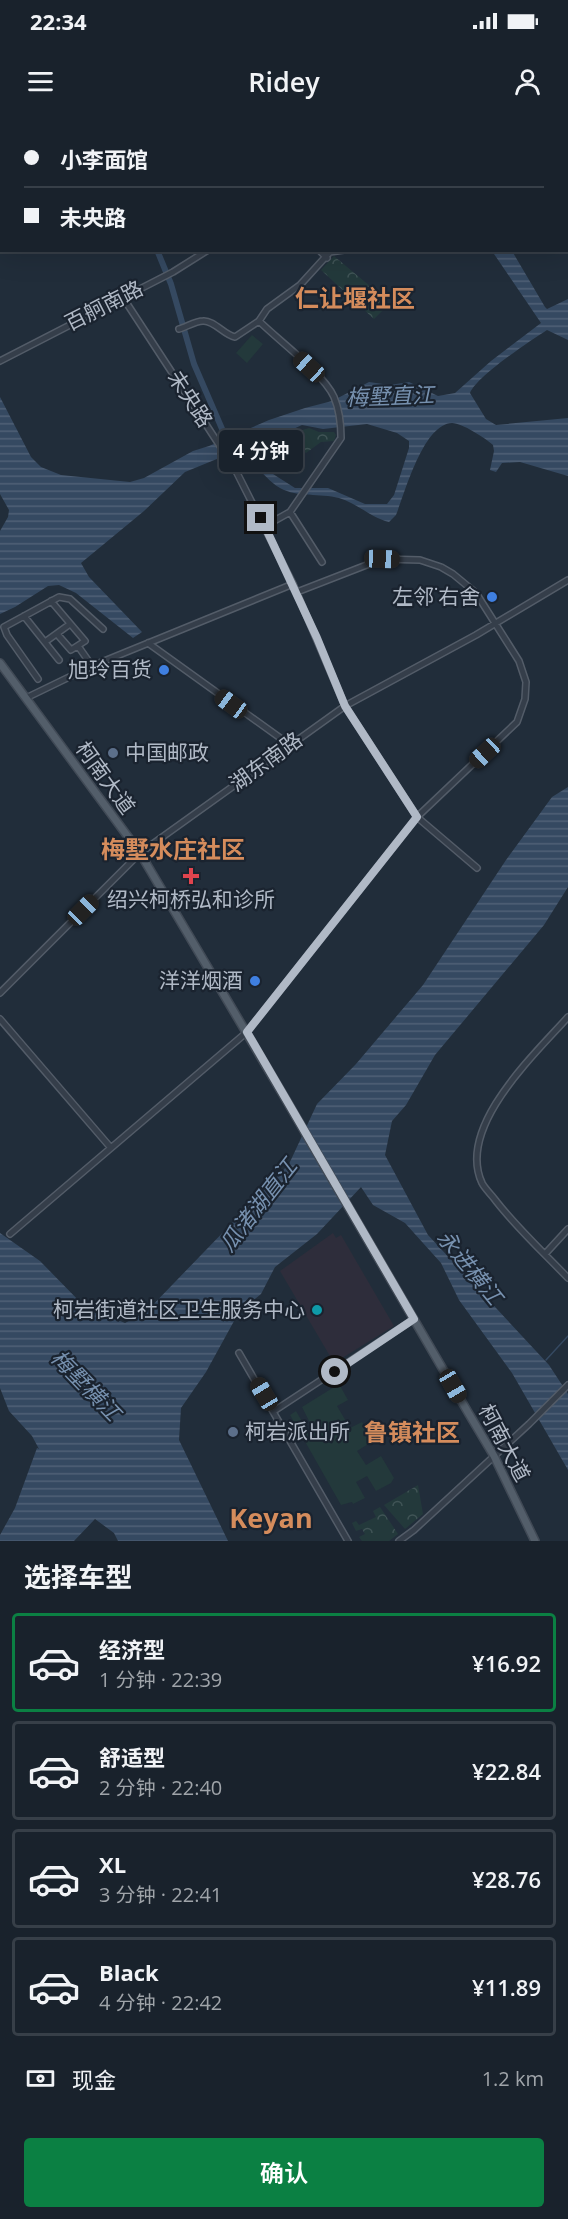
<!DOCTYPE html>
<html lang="zh">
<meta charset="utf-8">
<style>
body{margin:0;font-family:"Open Sans","Noto Sans SC",sans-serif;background:#262f38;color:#f1f3f6;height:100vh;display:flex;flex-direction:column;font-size:22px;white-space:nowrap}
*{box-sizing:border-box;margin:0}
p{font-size:20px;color:#9fa4a9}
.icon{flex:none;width:33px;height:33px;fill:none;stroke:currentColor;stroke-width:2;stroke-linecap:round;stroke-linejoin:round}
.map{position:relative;height:1421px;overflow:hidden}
.side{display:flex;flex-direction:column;background:#19222c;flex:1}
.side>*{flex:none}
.top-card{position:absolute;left:0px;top:0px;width:568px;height:132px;box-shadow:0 6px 24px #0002,0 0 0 2px #373f48;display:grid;align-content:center;height:132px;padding:0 24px;background:#19222c}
.end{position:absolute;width:27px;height:27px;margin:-14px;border:8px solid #b0b9c6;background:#111;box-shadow:0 0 0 3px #111}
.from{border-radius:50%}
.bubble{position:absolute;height:42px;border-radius:6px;background:#19222c;box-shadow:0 6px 24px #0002,0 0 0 2px #373f48;font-size:20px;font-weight:600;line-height:42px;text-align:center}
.car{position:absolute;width:18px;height:36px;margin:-18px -9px;border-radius:8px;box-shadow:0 0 4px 2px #0007;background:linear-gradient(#222 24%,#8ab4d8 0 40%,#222 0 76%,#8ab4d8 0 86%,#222 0)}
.top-card b{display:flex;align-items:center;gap:21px;height:57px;font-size:22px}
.top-card b+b{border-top:2px solid #373f48}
.top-card i{width:15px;height:15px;background:#f1f3f6}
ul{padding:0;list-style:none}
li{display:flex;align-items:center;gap:18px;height:99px;margin:0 12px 9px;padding:0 12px;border:3px solid #373f48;border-radius:6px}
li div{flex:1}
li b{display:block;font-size:22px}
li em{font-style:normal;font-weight:600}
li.current{border-color:#0b8043}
li>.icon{width:54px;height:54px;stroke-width:1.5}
h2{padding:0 24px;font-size:27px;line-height:72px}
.pay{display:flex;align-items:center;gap:15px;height:66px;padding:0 24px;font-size:22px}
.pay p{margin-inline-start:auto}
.button{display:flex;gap:12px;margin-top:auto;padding:12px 24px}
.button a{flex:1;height:69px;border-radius:6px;background:#0b8043;color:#fff;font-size:24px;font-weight:600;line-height:69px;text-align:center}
.status{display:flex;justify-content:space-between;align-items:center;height:42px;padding:0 30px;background:#19222c;direction:ltr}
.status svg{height:16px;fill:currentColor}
header{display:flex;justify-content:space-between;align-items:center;height:78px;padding:0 24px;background:#19222c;font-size:27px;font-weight:600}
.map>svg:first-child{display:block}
.medical{fill:#2e2d3b}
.grass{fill:#23393b}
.forest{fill:url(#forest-crowns)}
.water{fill:url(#water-rules);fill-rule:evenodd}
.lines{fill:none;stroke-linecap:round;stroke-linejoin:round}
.stream{stroke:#354961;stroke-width:1.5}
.canal{stroke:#354961;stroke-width:6}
.minor-casing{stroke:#535c68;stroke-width:8}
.major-casing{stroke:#414a56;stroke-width:10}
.minor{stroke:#353e4a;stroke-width:5}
.major{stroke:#535e6a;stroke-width:7}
.route{stroke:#b0b9c6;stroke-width:8}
.shop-dot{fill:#3f7fe0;stroke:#1a232f;stroke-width:2}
.service-dot{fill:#5c6f8a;stroke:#1a232f;stroke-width:2}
.health-dot{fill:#e0444e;stroke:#1a232f;stroke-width:2}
.culture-dot{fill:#0f9aa8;stroke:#1a232f;stroke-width:2}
.labels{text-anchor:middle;stroke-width:4.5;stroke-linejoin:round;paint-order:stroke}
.street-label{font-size:21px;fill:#b0b9c6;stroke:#1a232f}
.poi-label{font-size:21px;fill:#b0b9c6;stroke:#1a232f;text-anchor:end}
.water-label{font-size:22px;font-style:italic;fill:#7791af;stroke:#1a232f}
.quarter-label{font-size:24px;font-weight:bold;fill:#d58c5c;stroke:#1a232f}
.district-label{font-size:27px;font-weight:bold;fill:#d58c5c;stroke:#1a232f}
</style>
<div class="status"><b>22:34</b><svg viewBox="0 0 49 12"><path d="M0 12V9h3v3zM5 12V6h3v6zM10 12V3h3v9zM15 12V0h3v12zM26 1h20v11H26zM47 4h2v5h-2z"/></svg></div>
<header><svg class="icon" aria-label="menu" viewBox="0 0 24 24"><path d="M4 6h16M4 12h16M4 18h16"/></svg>Ridey<svg class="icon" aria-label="person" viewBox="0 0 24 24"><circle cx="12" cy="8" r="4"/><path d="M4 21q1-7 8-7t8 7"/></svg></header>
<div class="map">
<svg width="568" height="1421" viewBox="0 0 568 1421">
<defs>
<pattern id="forest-crowns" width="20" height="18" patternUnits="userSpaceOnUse" patternTransform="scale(1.5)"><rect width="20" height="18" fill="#23393b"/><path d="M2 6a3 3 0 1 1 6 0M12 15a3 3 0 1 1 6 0" fill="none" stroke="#405456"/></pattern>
<pattern id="water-rules" width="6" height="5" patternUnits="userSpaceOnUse" patternTransform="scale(1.5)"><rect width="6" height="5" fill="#354961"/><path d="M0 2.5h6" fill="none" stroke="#506176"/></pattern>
</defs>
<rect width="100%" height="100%" fill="#212d3a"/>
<!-- medical -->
<path class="medical" d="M333,1113L336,1118L341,1115L394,1206L334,1243L280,1151Z"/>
<!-- grass -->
<path class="grass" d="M252,215L263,224L247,243L236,233Z
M339,1264L348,1280L337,1286L350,1308L362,1302L373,1321L357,1331L366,1345L381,1336L394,1358L391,1363L376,1371L367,1356L356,1362L365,1378L353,1384L352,1382L341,1385L290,1295L296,1291L307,1310L312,1307L302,1287Z"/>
<!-- forest -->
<path class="forest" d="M334,136L383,177L387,186L374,199L321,150Z
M309,308L319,312H334L336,315L334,321L321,322L306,333L287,315Z
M418,1365L423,1394L405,1409L384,1385Z
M380,1387L398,1414L389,1421H362L359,1417L365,1414L362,1409L356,1411L352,1403L356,1401L359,1405L376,1397L373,1391Z"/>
<!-- water -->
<path class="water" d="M492,131H512L545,187L547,189L568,179V220L547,210C530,221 477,256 470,273L486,299L496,305L568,298V356L520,342L502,343L496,352L490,350L494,331L493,325C485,318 462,303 452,303C423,304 405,373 396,395L389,402C371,398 357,383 339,378C320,373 298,378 280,368C263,358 253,337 234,332L185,352L144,391L81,443L89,457L142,512L133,518L76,473L59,465L48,466L15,487L0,494V411L8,397L9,390L0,374V277L31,337L41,347L61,355L130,362L144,358L193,331L209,326L269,300L305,288L332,281L369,262L390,265L409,262L438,276L455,273L491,241L541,203ZM367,304L397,313L409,321V328L394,375L387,384H365L328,368H295L273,354L255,329L256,326L302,305L323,309Z
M568,667V767L544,805L435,935L406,985L392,1001L385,1035L428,1115L549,1245L568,1274V1350L512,1253L459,1180L441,1143L405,1103L373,1085L361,1067L317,1114L275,1147L261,1174L239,1192L206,1252L181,1288L179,1320L228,1421H118L114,1413L95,1399L74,1421H0V1415L15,1388L37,1328L39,1329L32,1316L9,1291L0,1268V1113L40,1141L84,1186L125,1203L146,1192L289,1044L317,984L356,944L423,865L506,740L552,677Z"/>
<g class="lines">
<!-- stream -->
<path class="stream" d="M546,1240L568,1216"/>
<!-- canal -->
<path class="canal" d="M86,0L87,2
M157,130L171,164L194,244L229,325"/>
<defs>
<path id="minor" d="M531,0L532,2
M387,2L391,0
M567,86L568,88
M319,130L327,138
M122,176L235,349L293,464L345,586L417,697L477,748
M259,201C278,220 324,254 334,277C339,289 341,306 341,318L290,392L265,406
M179,209C186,207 196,201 203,201C214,200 224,215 235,217L259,201L267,189L300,165L330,132L344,130
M0,241L173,152L208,130
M290,392L322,442
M51,481L85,521L71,530L57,514
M24,496L59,540
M45,522L70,504
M148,523L290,625
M78,526L92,546
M38,559L7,515L4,507L59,477L70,479L103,509
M26,578L92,546L293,464
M0,873L140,733L345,586L476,515L568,460
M568,897C535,934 456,1007 482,1063C485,1069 492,1075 496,1081C517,1108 544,1133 568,1158
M0,899L111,1028
M10,1114L247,912L417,697L517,602L525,579L526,562L519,541L476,473L453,454L441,447L420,440L382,439L297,472
M545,1134L568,1109
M239,1233L348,1421
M274,1291L414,1199
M399,1421L414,1410L529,1304L568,1265"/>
<path id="major" d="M0,543L140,733L285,978L469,1294L494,1336L535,1421"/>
</defs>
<!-- minor casing -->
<use href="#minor" class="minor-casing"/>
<!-- major casing -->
<use href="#major" class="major-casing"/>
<!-- minor -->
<use href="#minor" class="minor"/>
<!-- major -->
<use href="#major" class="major"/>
</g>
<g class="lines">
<!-- route -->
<path class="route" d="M261,398L317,518L345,586L417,697L247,912L414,1199L335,1252"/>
</g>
<!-- markers -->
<g class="shop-dot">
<circle cx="492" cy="477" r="6"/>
<circle cx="164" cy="550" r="6"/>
<circle cx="255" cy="861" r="6"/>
</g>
<g class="service-dot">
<circle cx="113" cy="633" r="6"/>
<circle cx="233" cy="1312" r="6"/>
</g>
<path class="health-dot" d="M188 747h6v6h6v6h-6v6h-6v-6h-6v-6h6z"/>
<circle class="culture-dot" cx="317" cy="1190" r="6"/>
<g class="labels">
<!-- street labels -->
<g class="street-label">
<text transform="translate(104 186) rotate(-27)" y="7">百舸南路</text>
<text transform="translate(190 279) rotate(57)" y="7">未央路</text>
<text transform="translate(266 642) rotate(-36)" y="7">湖东南路</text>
<text transform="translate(105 658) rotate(54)" y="7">柯南大道</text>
<text transform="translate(504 1323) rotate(62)" y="7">柯南大道</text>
</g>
<!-- poi labels -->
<g class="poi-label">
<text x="480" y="484">左邻˙右舍</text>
<text x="152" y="557">旭玲百货</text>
<text x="125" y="640" text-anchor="start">中国邮政</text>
<text x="191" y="787" text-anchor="middle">绍兴柯桥弘和诊所</text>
<text x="243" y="868">洋洋烟酒</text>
<text x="305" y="1197">柯岩街道社区卫生服务中心</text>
<text x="245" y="1319" text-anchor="start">柯岩派出所</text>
</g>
<!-- water labels -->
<g class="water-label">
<text transform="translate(390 276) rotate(-2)" y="8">梅墅直江</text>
<text transform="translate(258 1085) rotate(-52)" y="8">瓜渚湖直江</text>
<text transform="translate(470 1147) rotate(51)" y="8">永进横江</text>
<text transform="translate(86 1265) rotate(46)" y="8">梅墅横江</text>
</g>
<!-- quarter labels -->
<g class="quarter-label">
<text x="355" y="187">仁让堰社区</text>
<text x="173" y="738">梅墅水庄社区</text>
<text x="412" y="1321">鲁镇社区</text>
</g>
<!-- district labels -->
<g class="district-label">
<text x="271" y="1408">Keyan</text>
</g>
</g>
</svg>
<i class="end from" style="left:335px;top:1252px"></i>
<i class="end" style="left:261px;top:398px"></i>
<div class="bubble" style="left:219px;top:310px;width:84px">4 分钟</div>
<i class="car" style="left:309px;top:247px;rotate:312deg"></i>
<i class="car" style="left:382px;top:439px;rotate:92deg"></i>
<i class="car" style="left:231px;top:584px;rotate:306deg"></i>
<i class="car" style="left:485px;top:633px;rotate:227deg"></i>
<i class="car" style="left:83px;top:790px;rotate:45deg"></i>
<i class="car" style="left:453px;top:1266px;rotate:150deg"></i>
<i class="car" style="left:264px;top:1274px;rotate:329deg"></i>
<div class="top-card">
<b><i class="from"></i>小李面馆</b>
<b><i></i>未央路</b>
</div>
</div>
<section class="side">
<h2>选择车型</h2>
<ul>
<li class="current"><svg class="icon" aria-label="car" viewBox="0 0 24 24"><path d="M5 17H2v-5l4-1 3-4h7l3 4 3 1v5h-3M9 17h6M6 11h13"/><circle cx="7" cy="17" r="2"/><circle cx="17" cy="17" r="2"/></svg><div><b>经济型</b><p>1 分钟 · 22:39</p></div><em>¥16.92</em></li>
<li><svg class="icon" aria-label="car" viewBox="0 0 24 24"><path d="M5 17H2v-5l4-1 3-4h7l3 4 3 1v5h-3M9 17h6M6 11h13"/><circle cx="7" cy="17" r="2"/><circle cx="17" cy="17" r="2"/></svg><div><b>舒适型</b><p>2 分钟 · 22:40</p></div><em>¥22.84</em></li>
<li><svg class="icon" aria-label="car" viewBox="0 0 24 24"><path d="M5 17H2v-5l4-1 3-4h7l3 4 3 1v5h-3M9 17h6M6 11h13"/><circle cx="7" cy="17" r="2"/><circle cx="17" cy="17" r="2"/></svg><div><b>XL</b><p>3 分钟 · 22:41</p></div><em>¥28.76</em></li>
<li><svg class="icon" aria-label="car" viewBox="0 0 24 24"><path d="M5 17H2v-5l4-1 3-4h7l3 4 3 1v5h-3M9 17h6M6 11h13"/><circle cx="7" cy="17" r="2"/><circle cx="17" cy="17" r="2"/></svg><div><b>Black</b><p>4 分钟 · 22:42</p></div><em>¥11.89</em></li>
</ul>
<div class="pay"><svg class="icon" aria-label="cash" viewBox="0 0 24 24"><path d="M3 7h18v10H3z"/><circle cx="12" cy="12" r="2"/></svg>现金<p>1.2 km</p></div>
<div class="button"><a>确认</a></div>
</section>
